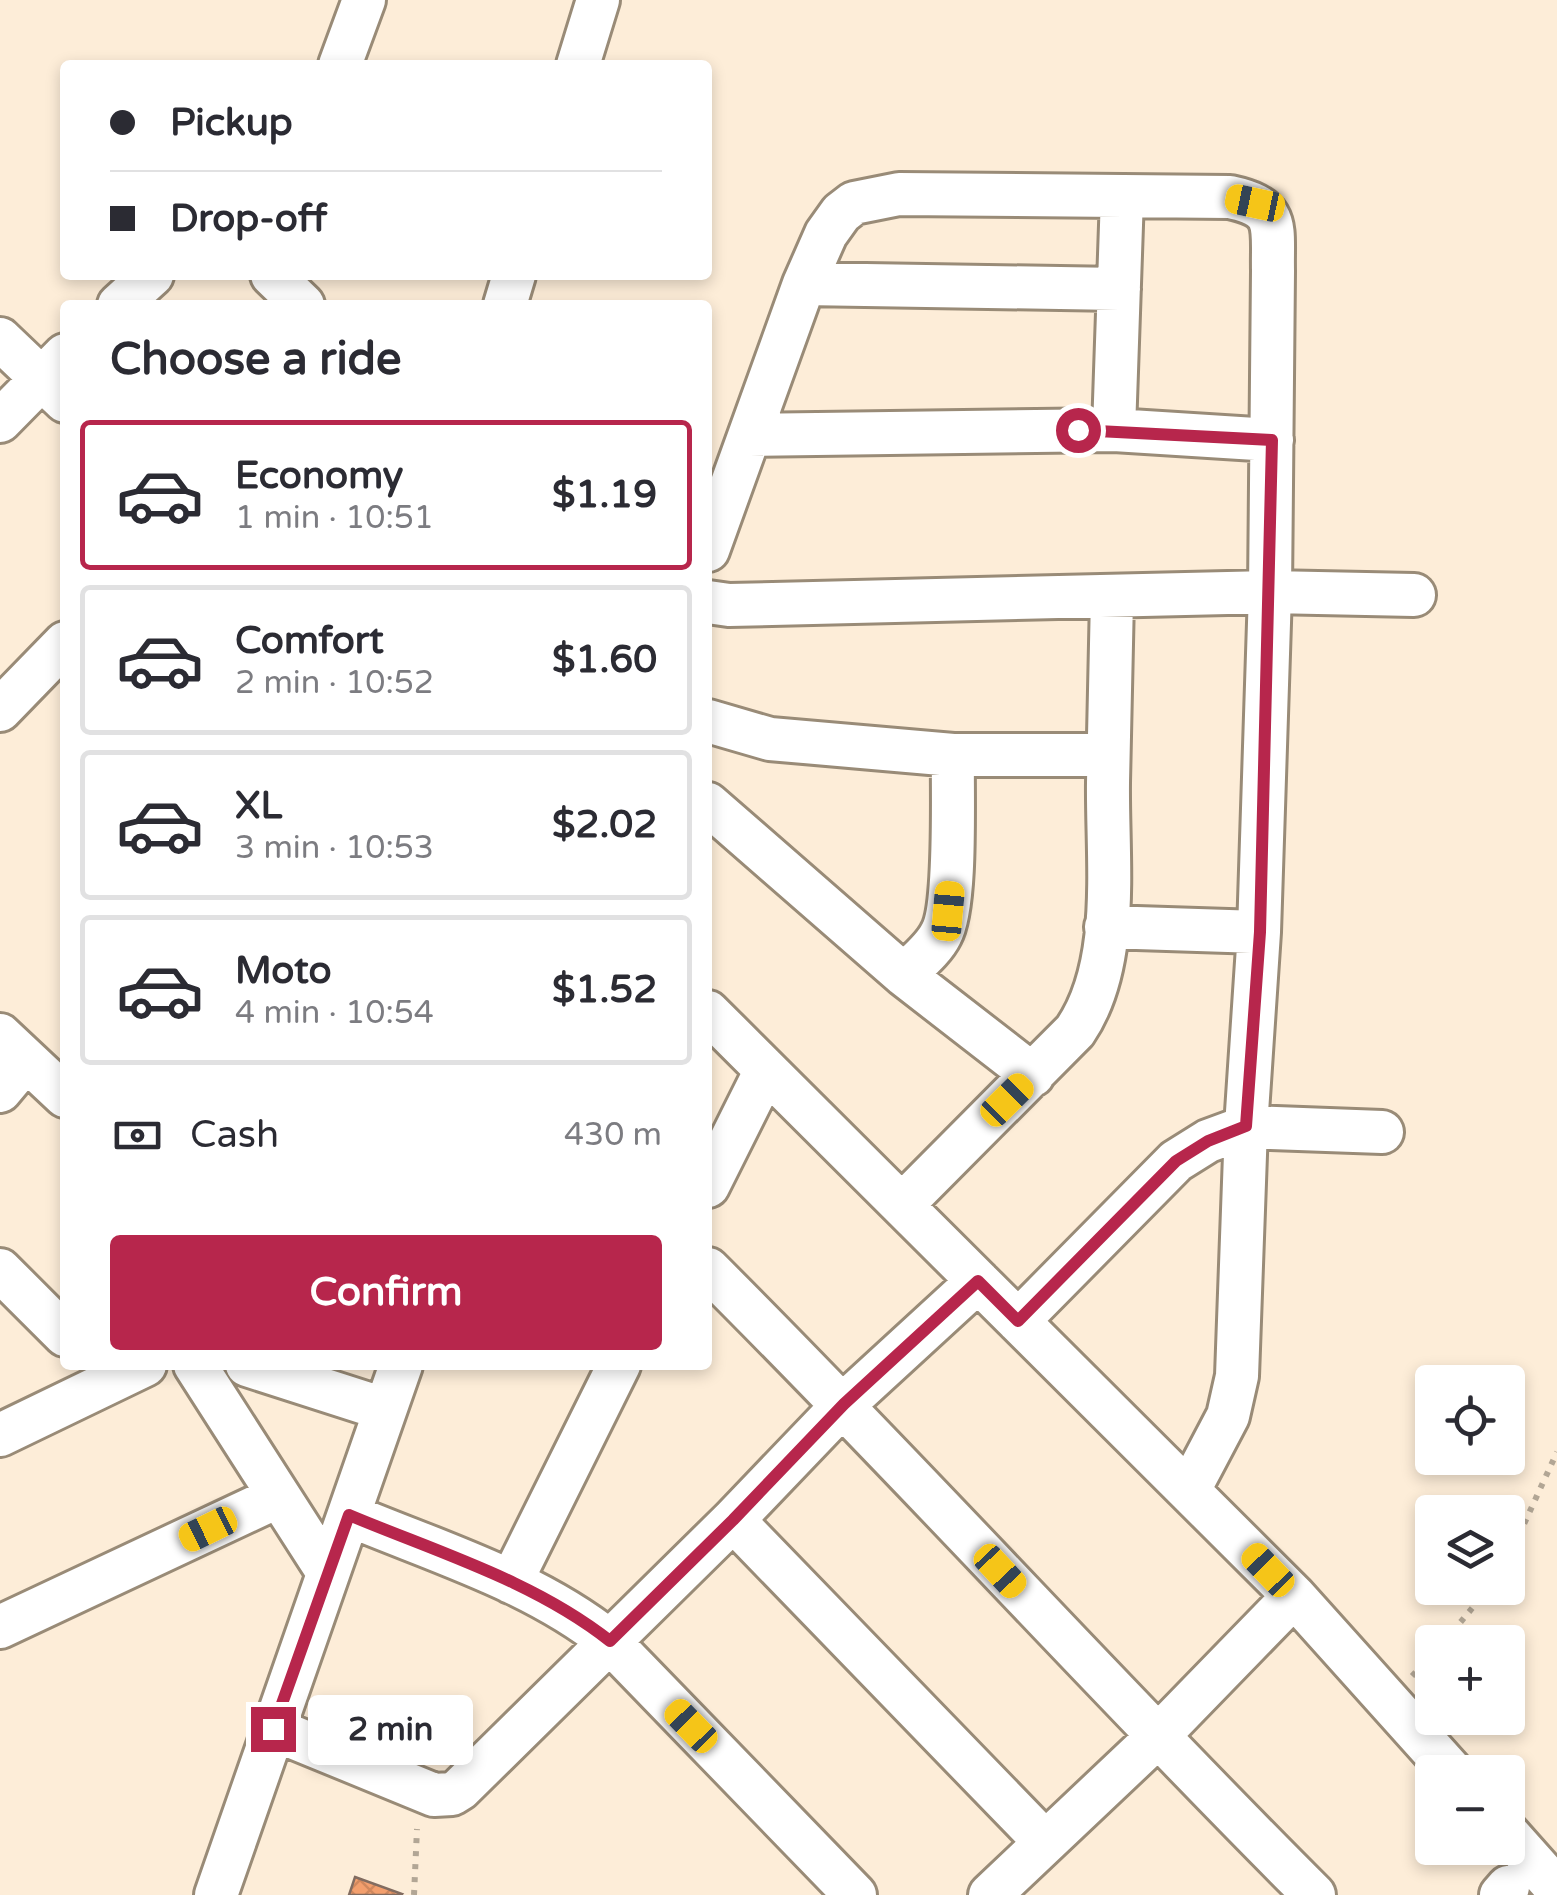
<!DOCTYPE html>
<meta charset="utf-8">
<style>
body{margin:0;font-family:"Varela Round",sans-serif;background:#f7f7f7;color:#2b2b33;height:100vh;display:flex;flex-direction:column;font-size:38px;white-space:nowrap}
*{box-sizing:border-box;margin:0}
p{font-size:32px;color:#7c7c81}
.icon{flex:none;width:55px;height:55px;fill:none;stroke:currentColor;stroke-width:2;stroke-linecap:round;stroke-linejoin:round}
.map{position:relative;flex:1;overflow:hidden}
.details{position:absolute;left:60px;top:300px;width:652px;height:1070px;display:flex;flex-direction:column;background:#fff;border-radius:10px;box-shadow:0 5px 15px #0003}
.details>*{flex:none}
.guide{position:absolute;left:60px;top:60px;width:652px;height:220px;border-radius:10px;box-shadow:0 5px 15px #0003;display:grid;align-content:center;height:220px;padding:0 50px;background:#fff}
.fabs{position:absolute;left:1415px;top:1365px;display:grid;gap:20px}
.fabs a{display:grid;place-items:center;width:110px;height:110px;border-radius:10px;background:#fff;box-shadow:0 5px 15px #0003;font-size:50px}
.end{position:absolute;width:45px;height:45px;margin:-22px;border:12px solid #b7264c;background:#fff;box-shadow:0 0 0 5px #fff}
.from{border-radius:50%}
.bubble{position:absolute;height:70px;border-radius:10px;background:#fff;box-shadow:0 5px 15px #0003;font-size:32px;font-weight:700;line-height:70px;text-align:center}
.car{position:absolute;width:30px;height:60px;margin:-30px -15px;border-radius:12px;box-shadow:0 0 8px 2px #0007;background:linear-gradient(#f5c518 24%,#345 0 40%,#f5c518 0 76%,#345 0 86%,#f5c518 0)}
.guide b{display:flex;align-items:center;gap:35px;height:95px;font-size:38px}
.guide b+b{border-top:2px solid #e1e1e2}
.guide i{width:25px;height:25px;background:#2b2b33}
ul{padding:0;list-style:none}
li{display:flex;align-items:center;gap:30px;height:150px;margin:0 20px 15px;padding:0 30px;border:5px solid #e1e1e2;border-radius:10px}
li div{flex:1}
li b{display:block;font-size:38px}
li em{font-style:normal;font-weight:700}
li.selected{border-color:#b7264c}
li>.icon{width:90px;height:90px;stroke-width:1.5}
h2{padding:0 50px;font-size:45px;line-height:120px}
.pay{display:flex;align-items:center;gap:25px;height:110px;padding:0 50px;font-size:38px}
.pay p{margin-inline-start:auto}
.action{display:flex;gap:20px;margin-top:auto;padding:20px 50px}
.action a{flex:1;height:115px;border-radius:10px;background:#b7264c;color:#fff;font-size:40px;font-weight:700;line-height:115px;text-align:center}
.map>svg:first-child{display:block}
.building{fill:url(#building-cross-hatch);stroke:#826c60;stroke-width:2.5}
.lines{fill:none;stroke-linecap:round;stroke-linejoin:round}
.minor-casing{stroke:#998b77;stroke-width:48}
.path{stroke:#b2a695;stroke-width:6;stroke-dasharray:5 8;stroke-linecap:butt}
.minor{stroke:#fff;stroke-width:42}
.route{stroke:#b7264c;stroke-width:12}
</style>
<div class="map">
<svg width="1557" height="1895" viewBox="0 0 1557 1895">
<defs>
<pattern id="building-cross-hatch" width="8" height="8" patternUnits="userSpaceOnUse" patternTransform="scale(2.5)"><rect width="8" height="8" fill="#f39f6d"/><path d="M0 0l8 8M0 8l8-8" fill="none" stroke="#d0885d"/></pattern>
</defs>
<rect width="100%" height="100%" fill="#fdedd8"/>
<!-- building -->
<path class="building" d="M355,1877L402,1894L401,1895H349Z"/>
<g class="lines">
<defs>
<path id="minor" d="M340,65L364,0
M578,65L598,0
M272,275L303,305
M804,284L1119,289
M119,305L152,275
M505,305L514,275
M0,339L65,401
M0,421L65,355
M1114,430L1122,196
M750,435L1114,430L1272,440
M708,550L804,284L826,234L841,213L854,203L899,194L1230,197C1281,208 1272,226 1273,271L1270,592L1259,932L1246,1127L1237,1376L1228,1416L1189,1490
M708,602L729,605L1270,592L1414,595
M0,710L65,643
M708,721L770,739L953,755H1108
M708,804L904,975L1033,1075
M1106,927L1259,932
M904,975C917,962 933,950 941,934C957,906 952,792 953,755
M708,1012L1294,1596L1452,1772
M0,1035L65,1096
M0,1091L26,1060
M708,1186L766,1070
M903,1204L1075,1031C1121,964 1107,861 1108,783C1109,721 1111,659 1112,598
M708,1269C914,1474 1108,1690 1314,1895
M0,1270L65,1335
M1018,1321L1176,1161L1208,1141L1246,1127L1382,1132
M195,1365L327,1571
M247,1365L384,1409
M0,1435L145,1365
M349,1515C437,1552 534,1581 609,1641L855,1895
M733,1520L1044,1841
M511,1582L619,1365
M0,1627L277,1497
M273,1729L434,1795L452,1794L460,1789L733,1520L843,1405L978,1281
M1508,1834L1557,1889
M216,1895L401,1365
M990,1895L1156,1738L1294,1596
M1501,1895L1508,1887"/>
</defs>
<!-- minor casing -->
<use href="#minor" class="minor-casing"/>
<!-- path -->
<path class="path" d="M1508,1559L1557,1452
M1444,1642L1489,1588
M1412,1676L1432,1656
M414,1895L417,1829"/>
<!-- minor -->
<use href="#minor" class="minor"/>
</g>
<g class="lines">
<!-- route -->
<path class="route" d="M273,1729L349,1515C437,1552 534,1581 610,1641L733,1520L844,1404L978,1281L1018,1321L1176,1161L1208,1141L1246,1126L1260,932L1272,440L1078,430"/>
</g>
</svg>
<div class="fabs">
<a><svg class="icon" aria-label="locate" viewBox="0 0 24 24"><circle cx="12" cy="12" r="6"/><path d="M12 2v4M12 18v4M2 12h4M18 12h4"/></svg></a>
<a><svg class="icon" aria-label="layers" viewBox="0 0 24 24"><path d="M12 4l9 5-9 5-9-5zM3 14l9 5 9-5"/></svg></a>
<a>+</a>
<a>−</a>
</div>
<i class="end from" style="left:1078px;top:430px"></i>
<i class="end" style="left:273px;top:1729px"></i>
<div class="bubble" style="left:308px;top:1695px;width:165px">2 min</div>
<i class="car" style="left:1255px;top:203px;rotate:282deg"></i>
<i class="car" style="left:948px;top:911px;rotate:5deg"></i>
<i class="car" style="left:1007px;top:1100px;rotate:45deg"></i>
<i class="car" style="left:208px;top:1529px;rotate:244deg"></i>
<i class="car" style="left:1268px;top:1570px;rotate:316deg"></i>
<i class="car" style="left:1000px;top:1571px;rotate:137deg"></i>
<i class="car" style="left:691px;top:1726px;rotate:316deg"></i>
<div class="guide">
<b><i class="from"></i>Pickup</b>
<b><i></i>Drop-off</b>
</div>
<section class="details">
<h2>Choose a ride</h2>
<ul>
<li class="selected"><svg class="icon" aria-label="car" viewBox="0 0 24 24"><path d="M5 17H2v-5l4-1 3-4h7l3 4 3 1v5h-3M9 17h6M6 11h13"/><circle cx="7" cy="17" r="2"/><circle cx="17" cy="17" r="2"/></svg><div><b>Economy</b><p>1 min · 10:51</p></div><em>$1.19</em></li>
<li><svg class="icon" aria-label="car" viewBox="0 0 24 24"><path d="M5 17H2v-5l4-1 3-4h7l3 4 3 1v5h-3M9 17h6M6 11h13"/><circle cx="7" cy="17" r="2"/><circle cx="17" cy="17" r="2"/></svg><div><b>Comfort</b><p>2 min · 10:52</p></div><em>$1.60</em></li>
<li><svg class="icon" aria-label="car" viewBox="0 0 24 24"><path d="M5 17H2v-5l4-1 3-4h7l3 4 3 1v5h-3M9 17h6M6 11h13"/><circle cx="7" cy="17" r="2"/><circle cx="17" cy="17" r="2"/></svg><div><b>XL</b><p>3 min · 10:53</p></div><em>$2.02</em></li>
<li><svg class="icon" aria-label="car" viewBox="0 0 24 24"><path d="M5 17H2v-5l4-1 3-4h7l3 4 3 1v5h-3M9 17h6M6 11h13"/><circle cx="7" cy="17" r="2"/><circle cx="17" cy="17" r="2"/></svg><div><b>Moto</b><p>4 min · 10:54</p></div><em>$1.52</em></li>
</ul>
<div class="pay"><svg class="icon" aria-label="cash" viewBox="0 0 24 24"><path d="M3 7h18v10H3z"/><circle cx="12" cy="12" r="2"/></svg>Cash<p>430 m</p></div>
<div class="action"><a>Confirm</a></div>
</section>
</div>
